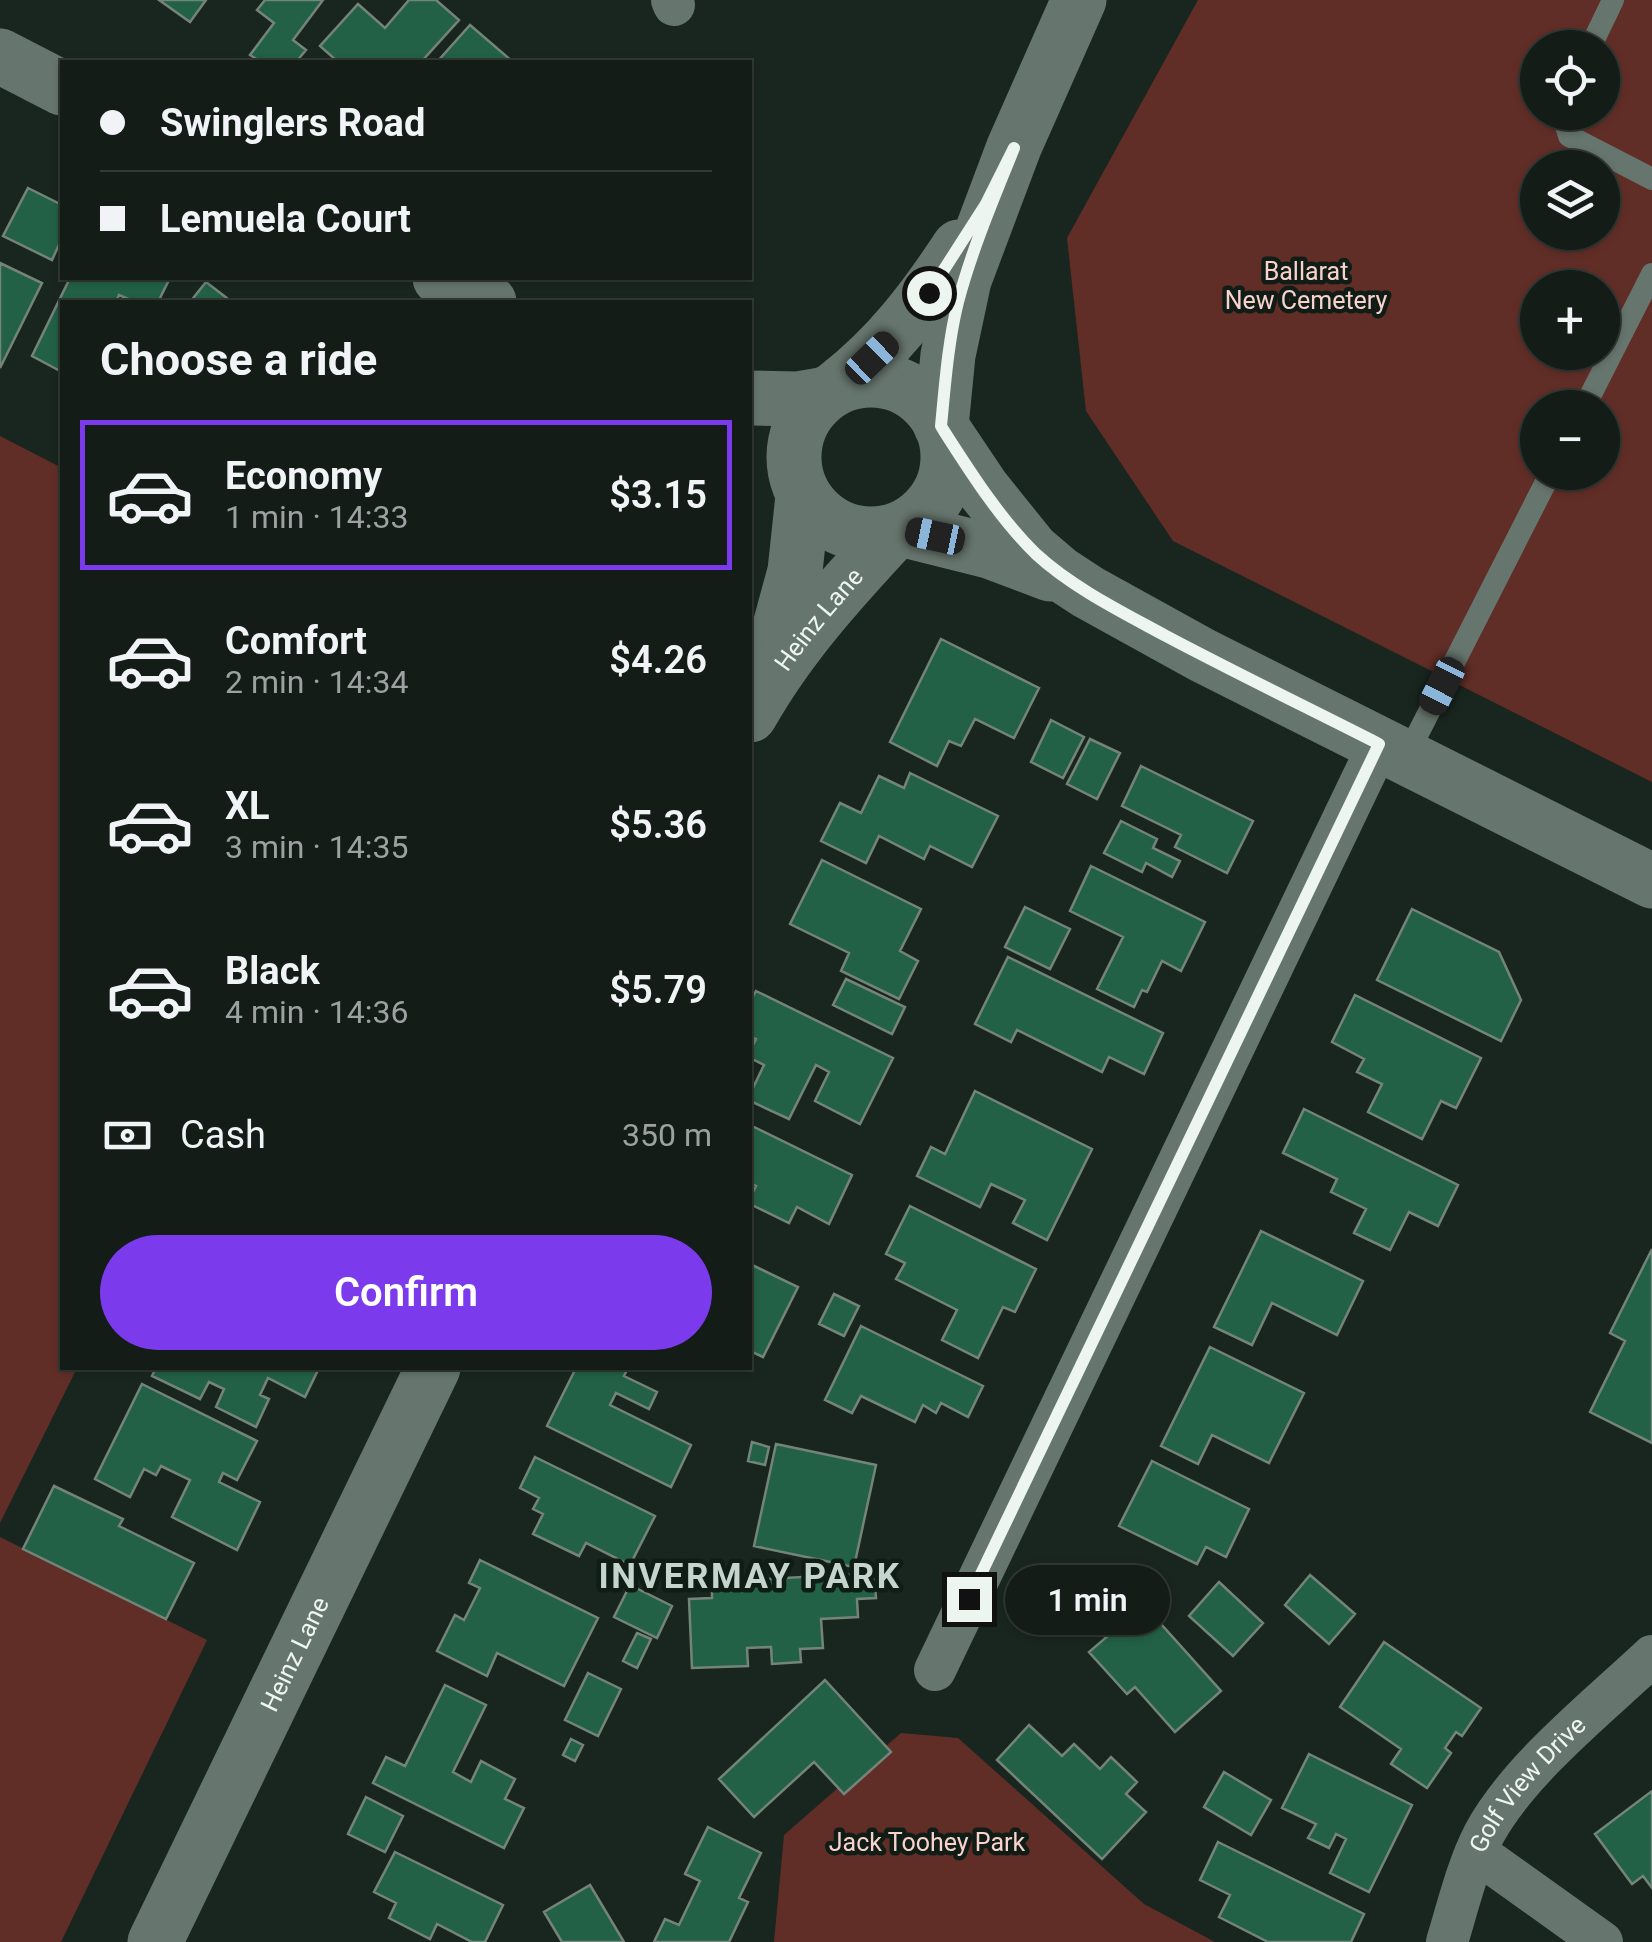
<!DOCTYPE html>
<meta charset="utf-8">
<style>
body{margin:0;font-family:Roboto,sans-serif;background:#202924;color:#f1f3f6;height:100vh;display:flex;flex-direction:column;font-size:38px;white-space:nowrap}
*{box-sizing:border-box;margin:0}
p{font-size:32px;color:#9da1a1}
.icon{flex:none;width:55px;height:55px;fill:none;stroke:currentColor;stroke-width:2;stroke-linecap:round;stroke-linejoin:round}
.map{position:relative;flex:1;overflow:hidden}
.drawer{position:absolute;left:60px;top:300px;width:692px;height:1070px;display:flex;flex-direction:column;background:#131c17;border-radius:0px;box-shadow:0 2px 8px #0004,0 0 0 2px #323a36}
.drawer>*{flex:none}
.hud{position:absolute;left:60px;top:60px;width:692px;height:220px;border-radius:0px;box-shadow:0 2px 8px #0004,0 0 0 2px #323a36;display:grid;align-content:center;height:220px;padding:0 40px;background:#131c17}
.buttons{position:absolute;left:1520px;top:30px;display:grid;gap:20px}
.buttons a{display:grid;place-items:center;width:100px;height:100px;border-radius:50%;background:#131c17;box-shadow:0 2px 8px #0004,0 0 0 2px #323a36;font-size:50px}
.end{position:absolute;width:45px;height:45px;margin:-22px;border:12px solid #edf5f0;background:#111;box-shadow:0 0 0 5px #111}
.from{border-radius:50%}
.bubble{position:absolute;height:70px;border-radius:35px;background:#131c17;box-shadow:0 2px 8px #0004,0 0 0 2px #323a36;font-size:32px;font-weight:600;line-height:70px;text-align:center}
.car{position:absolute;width:30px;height:60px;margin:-30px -15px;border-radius:12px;box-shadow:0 0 8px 2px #0007;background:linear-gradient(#222 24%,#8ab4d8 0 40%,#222 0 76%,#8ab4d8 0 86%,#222 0)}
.hud b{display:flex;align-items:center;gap:35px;height:95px;font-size:38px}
.hud b+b{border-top:2px solid #323a36}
.hud i{width:25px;height:25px;background:#f1f3f6}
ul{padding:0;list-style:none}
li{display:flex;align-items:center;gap:30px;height:150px;margin:0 20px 15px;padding:0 20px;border:5px solid transparent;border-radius:0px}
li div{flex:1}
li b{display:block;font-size:38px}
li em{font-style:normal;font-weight:600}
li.selected{border-color:#7c3aed}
li>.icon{width:90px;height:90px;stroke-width:1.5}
h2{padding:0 40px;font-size:45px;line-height:120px}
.pay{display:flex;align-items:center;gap:25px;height:110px;padding:0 40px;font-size:38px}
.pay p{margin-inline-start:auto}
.primary-button{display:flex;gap:20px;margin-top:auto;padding:20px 40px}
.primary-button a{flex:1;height:115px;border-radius:60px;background:#7c3aed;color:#fff;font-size:40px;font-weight:600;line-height:115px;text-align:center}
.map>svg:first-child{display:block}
.green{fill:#612e27;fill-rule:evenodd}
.building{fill:#226145;stroke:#75847b;stroke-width:2.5}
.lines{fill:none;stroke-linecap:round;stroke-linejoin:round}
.service{stroke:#66756d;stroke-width:22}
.minor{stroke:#66756d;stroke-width:42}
.tertiary{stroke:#66756d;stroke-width:55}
.route{stroke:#edf5f0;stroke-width:12}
.labels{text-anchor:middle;stroke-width:9;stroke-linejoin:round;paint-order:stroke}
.park-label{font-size:25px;fill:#f8d2cc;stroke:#101d16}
.street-label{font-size:25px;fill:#edf5f0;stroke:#101d16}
.district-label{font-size:35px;font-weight:bold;letter-spacing:2.5px;fill:#c5d5cc;stroke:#101d16}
</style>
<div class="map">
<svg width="1652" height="1942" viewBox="0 0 1652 1942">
<rect width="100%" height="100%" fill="#19261f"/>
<!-- green -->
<path class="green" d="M1198,0H1652V782L1173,541L1086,411L1067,238ZM1538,48H1602V112H1538ZM1538,168H1602V232H1538ZM1538,288H1602V352H1538ZM1538,408H1602V472H1538Z
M0,436L62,468V1368H77L0,1523Z
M0,1537L207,1640L61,1942H0Z
M901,1733L958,1738L1144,1904L1215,1942H774L784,1835Z"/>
<!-- building -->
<path class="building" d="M159,0H206L190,22Z
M265,0H323L293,40L306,50L296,62H261L250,55L274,23L257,10Z
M409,0H436L459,20L421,62H338L320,46L358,4L385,28Z
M470,25L513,62H437Z
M28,188L62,205V238L52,260L3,236Z
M0,263L42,283L0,368Z
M70,278H170L158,302H135L119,295L116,302H62V372L32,356Z
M206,282L232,302H190Z
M941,639L1039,688L1014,738L975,719L961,746L949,741L937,766L890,742Z
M1051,720L1084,737L1063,778L1031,762Z
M1090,739L1120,753L1097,799L1067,784Z
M1141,766L1253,821L1227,873L1175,847L1181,835L1122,806Z
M910,773L998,816L972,867L930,846L924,859L879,836L866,863L821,841L840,803L861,813L879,776L904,788Z
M1121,821L1157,839L1153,848L1180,861L1172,877L1146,863L1142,872L1104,853Z
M822,860L921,909L900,951L918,961L899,999L841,971L849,953L790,924Z
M1091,866L1205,922L1181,971L1162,961L1147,992L1142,990L1134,1007L1097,989L1123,937L1070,911Z
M1025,907L1070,929L1050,969L1005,947Z
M1412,909L1499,952L1521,1000L1501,1041L1377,980Z
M1008,957L1163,1033L1144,1074L1109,1057L1102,1072L1017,1030L1011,1042L975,1024Z
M846,979L905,1007L892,1034L833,1005Z
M756,991L893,1058L860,1124L815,1101L829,1072L816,1065L789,1119L750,1101V1094L764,1065L750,1058V1051L756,1039L750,1037V1002Z
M1355,995L1481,1058L1456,1108L1441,1101L1422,1139L1368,1112L1382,1084L1357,1072L1364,1059L1332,1042Z
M975,1091L1092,1149L1047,1240L1013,1223L1025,1200L991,1184L980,1207L917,1176L931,1147L945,1154Z
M1304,1109L1458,1185L1438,1226L1409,1212L1390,1250L1354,1233L1366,1209L1331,1192L1337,1179L1283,1153Z
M750,1125L852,1175L829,1224L797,1207L789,1223L750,1204V1198L756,1186L750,1183Z
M910,1206L1036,1269L1015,1312L1003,1307L978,1358L942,1340L957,1310L896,1279L905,1263L886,1254Z
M1261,1231L1363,1281L1337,1335L1272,1303L1252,1345L1214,1327Z
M1652,1249V1443L1590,1412L1625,1341L1610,1333Z
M750,1264L798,1287L763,1357L750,1351Z
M834,1294L859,1306L844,1336L819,1324Z
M861,1326L983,1386L968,1417L941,1403L936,1413L923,1405L915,1422L861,1396L852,1413L825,1400Z
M1210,1347L1304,1393L1269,1463L1212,1435L1198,1464L1161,1446Z
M156,1368H319L305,1397L268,1378L260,1395L269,1399L256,1427L216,1407L224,1389L209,1382L200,1399L152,1376Z
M576,1368H628L624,1376L657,1392L649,1409L616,1393L610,1405L691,1445L671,1487L547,1426Z
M142,1384L257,1441L237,1480L223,1473L219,1482L260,1502L237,1550L172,1517L190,1480L161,1466L156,1475L144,1469L130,1497L95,1479Z
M752,1442L769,1447L765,1465L748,1461Z
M776,1444L876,1465L854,1567L754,1546Z
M535,1457L655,1516L630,1565L586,1543L579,1556L533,1534L543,1514L533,1509L539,1498L520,1488Z
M1152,1461L1249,1509L1226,1557L1206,1547L1197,1564L1119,1526Z
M54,1486L123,1519L119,1526L194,1563L166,1619L23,1549Z
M480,1560L598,1618L564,1686L497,1653L487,1676L437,1651L455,1615L464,1620L480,1588L469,1583Z
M1109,1566L1221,1691L1175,1732L1135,1687L1127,1694L1089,1652L1109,1635L1075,1597Z
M874,1573L876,1598L857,1599L858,1617L821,1619L823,1648L800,1649L801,1662L772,1664L771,1647L747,1648L748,1666L692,1668L689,1599L712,1598V1582Z
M1310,1575L1355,1614L1329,1644L1285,1605Z
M1219,1582L1263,1623L1233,1656L1189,1616Z
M630,1585L672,1606L657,1638L614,1617Z
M637,1633L651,1639L637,1668L623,1661Z
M1384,1642L1481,1708L1462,1736L1456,1732L1445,1748L1451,1753L1427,1788L1391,1764L1401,1749L1340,1707Z
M588,1673L621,1689L598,1736L565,1720Z
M825,1680L891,1752L844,1794L814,1762L754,1817L719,1779Z
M445,1685L486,1705L453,1772L471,1782L481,1761L515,1779L505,1799L524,1808L504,1848L373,1783L386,1757L405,1766Z
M1029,1725L1062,1756L1074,1744L1100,1769L1111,1757L1137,1782L1126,1794L1146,1812L1102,1859L997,1760Z
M571,1739L583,1745L575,1761L563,1755Z
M1309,1754L1412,1805L1369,1892L1330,1873L1346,1839L1336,1834L1329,1848L1308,1838L1316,1824L1282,1808Z
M1224,1772L1271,1800L1251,1835L1204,1807Z
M1652,1791V1888L1643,1876L1632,1884L1595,1834Z
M366,1797L403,1816L385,1852L348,1834Z
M708,1827L761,1853L739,1898L748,1902L729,1942H654L665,1919L679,1925L700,1881L685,1874Z
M1218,1842L1364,1914L1351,1942H1268L1219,1917L1230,1895L1200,1880Z
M395,1852L503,1905L485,1942H472L437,1924L430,1939L389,1918L396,1903L374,1892Z
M590,1885L624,1942H562L544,1912Z"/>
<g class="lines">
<!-- service -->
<path class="service" d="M1590,48L1613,0
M1562,112L1569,136L1652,179
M1584,408L1652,274
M1406,757L1551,472"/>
<!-- minor -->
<g class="minor">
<path d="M672,0L674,5"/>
<path d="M935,1670L1379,744"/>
<path d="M1476,1852L1602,1942"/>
<path id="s1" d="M1447,1942C1458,1906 1467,1867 1484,1834C1519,1769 1599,1706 1652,1656"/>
</g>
<!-- tertiary -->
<g class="tertiary">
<path d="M0,56L62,88"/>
<path d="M440,278L489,302"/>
<circle cx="871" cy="457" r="77"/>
<path d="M837,387C888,348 924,300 959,247"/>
<path d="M750,398L797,399L826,394"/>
<path d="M941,426L948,355L964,280L1014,147L1079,0"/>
<path d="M944,431L983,489L1032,550L1059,573L1088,592L1202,655L1652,881"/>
<path d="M901,529L989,551L1050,574"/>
<path d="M771,659L795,571L803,496"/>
<path id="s2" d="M750,715C789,646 841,589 895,531"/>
<path id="s3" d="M155,1942L433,1368"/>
</g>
</g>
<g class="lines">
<!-- route -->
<path class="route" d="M929,293L986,204L1014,148C994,198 972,249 958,302C948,342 945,385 941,426L944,431C971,473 1000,519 1036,554C1073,588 1122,612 1166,636C1236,673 1308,708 1379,744L969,1599"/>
</g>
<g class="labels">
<!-- park labels -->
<g class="park-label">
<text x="1306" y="280">Ballarat<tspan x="1306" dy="29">New Cemetery</tspan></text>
<text x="927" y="1851">Jack Toohey Park</text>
</g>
<!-- street labels -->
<g class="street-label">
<text dy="9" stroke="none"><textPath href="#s2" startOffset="118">Heinz Lane</textPath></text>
<text dy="9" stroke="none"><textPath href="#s3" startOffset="320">Heinz Lane</textPath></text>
<text dy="9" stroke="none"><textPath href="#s1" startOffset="180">Golf View Drive</textPath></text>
</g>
<!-- district labels -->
<g class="district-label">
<text x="750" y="1588">INVERMAY PARK</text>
</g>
</g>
</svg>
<div class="buttons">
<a><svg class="icon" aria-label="locate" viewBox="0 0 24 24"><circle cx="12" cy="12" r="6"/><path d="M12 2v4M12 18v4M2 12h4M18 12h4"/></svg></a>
<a><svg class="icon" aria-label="layers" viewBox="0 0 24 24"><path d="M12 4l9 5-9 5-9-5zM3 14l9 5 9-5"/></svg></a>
<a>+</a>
<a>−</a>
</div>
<i class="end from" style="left:929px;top:293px"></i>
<i class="end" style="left:969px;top:1599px"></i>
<div class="bubble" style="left:1005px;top:1565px;width:165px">1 min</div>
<i class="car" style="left:872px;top:358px;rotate:46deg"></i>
<i class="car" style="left:935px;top:536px;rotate:282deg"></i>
<i class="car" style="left:1442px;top:686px;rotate:207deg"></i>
<div class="hud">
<b><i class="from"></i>Swinglers Road</b>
<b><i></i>Lemuela Court</b>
</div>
<section class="drawer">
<h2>Choose a ride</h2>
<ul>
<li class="selected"><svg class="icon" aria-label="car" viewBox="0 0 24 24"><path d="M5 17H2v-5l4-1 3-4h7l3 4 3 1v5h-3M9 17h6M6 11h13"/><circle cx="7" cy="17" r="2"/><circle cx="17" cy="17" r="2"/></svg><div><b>Economy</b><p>1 min · 14:33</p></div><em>$3.15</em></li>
<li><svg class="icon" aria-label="car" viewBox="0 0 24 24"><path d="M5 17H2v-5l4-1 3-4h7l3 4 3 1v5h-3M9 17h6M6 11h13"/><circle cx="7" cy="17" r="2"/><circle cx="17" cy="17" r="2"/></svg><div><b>Comfort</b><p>2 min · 14:34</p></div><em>$4.26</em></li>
<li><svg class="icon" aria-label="car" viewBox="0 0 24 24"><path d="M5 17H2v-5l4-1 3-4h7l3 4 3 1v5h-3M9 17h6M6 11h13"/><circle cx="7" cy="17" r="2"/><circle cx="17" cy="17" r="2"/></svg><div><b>XL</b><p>3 min · 14:35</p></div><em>$5.36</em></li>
<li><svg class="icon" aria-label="car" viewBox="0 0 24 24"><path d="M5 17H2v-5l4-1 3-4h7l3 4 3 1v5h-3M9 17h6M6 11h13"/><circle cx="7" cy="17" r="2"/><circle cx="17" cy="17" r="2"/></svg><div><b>Black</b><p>4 min · 14:36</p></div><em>$5.79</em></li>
</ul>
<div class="pay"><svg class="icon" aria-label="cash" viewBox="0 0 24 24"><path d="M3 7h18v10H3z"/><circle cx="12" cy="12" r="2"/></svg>Cash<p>350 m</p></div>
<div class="primary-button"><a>Confirm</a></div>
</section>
</div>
